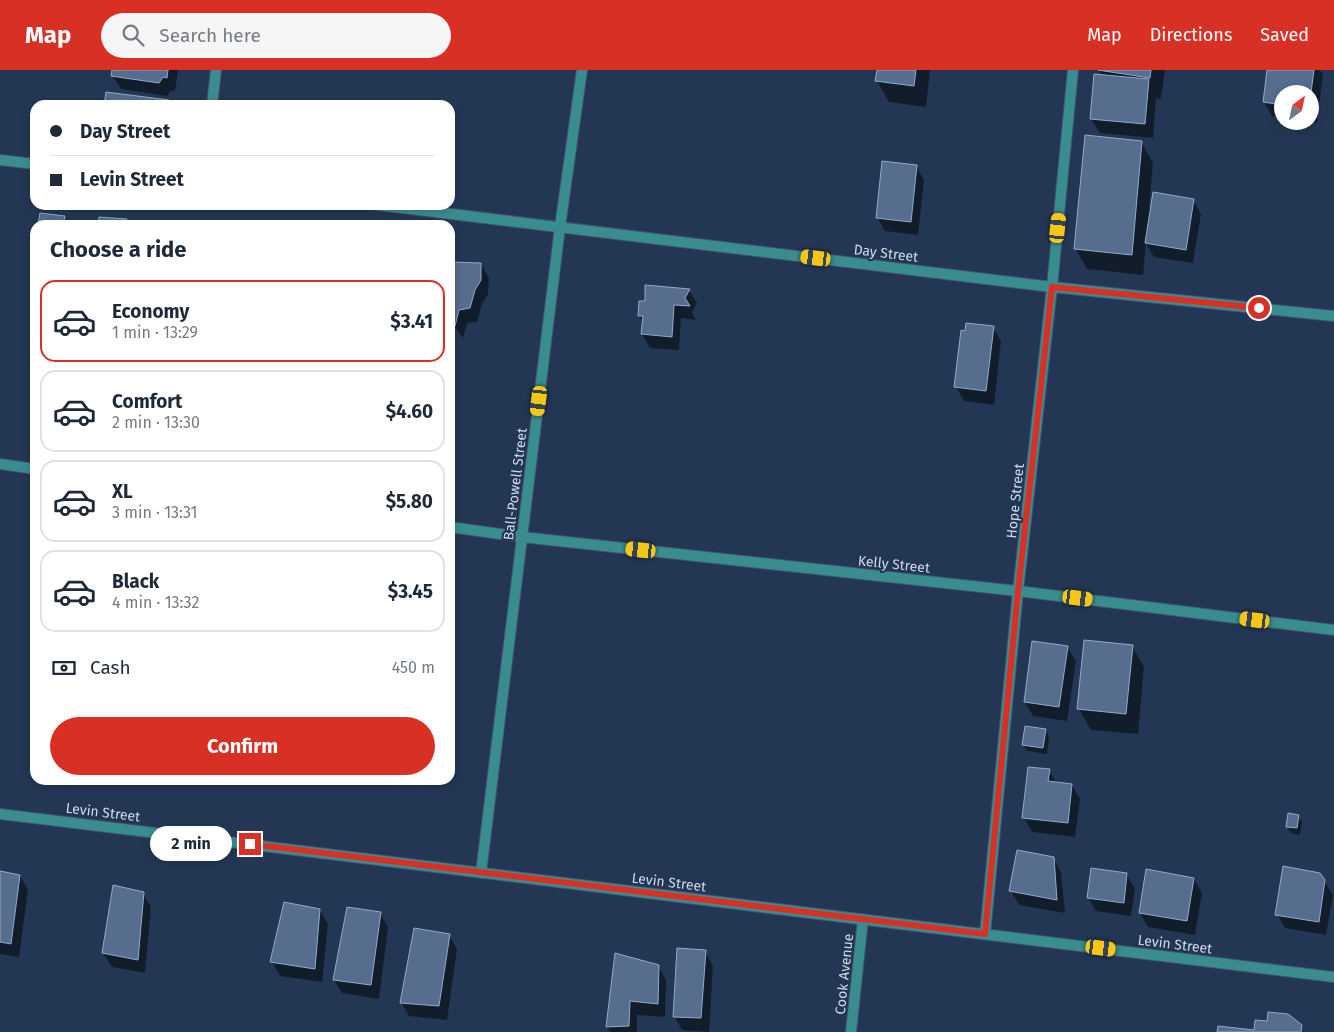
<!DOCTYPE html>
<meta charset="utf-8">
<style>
body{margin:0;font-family:"Fira Sans",sans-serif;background:#f6f6f7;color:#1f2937;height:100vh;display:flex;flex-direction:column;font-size:19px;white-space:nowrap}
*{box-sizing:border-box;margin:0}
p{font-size:16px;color:#747a83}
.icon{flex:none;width:28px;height:28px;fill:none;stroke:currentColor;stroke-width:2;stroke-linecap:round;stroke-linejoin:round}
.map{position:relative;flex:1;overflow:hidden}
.drawer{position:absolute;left:30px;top:150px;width:425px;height:565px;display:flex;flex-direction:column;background:#fff;border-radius:15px;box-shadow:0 2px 8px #0003}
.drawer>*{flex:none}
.guide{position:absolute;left:30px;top:30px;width:425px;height:110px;border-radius:15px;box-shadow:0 2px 8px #0003;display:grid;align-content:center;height:110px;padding:0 20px;background:#fff}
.needle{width:32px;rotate:33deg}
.buttons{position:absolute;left:1274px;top:15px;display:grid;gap:10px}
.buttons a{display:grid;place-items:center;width:45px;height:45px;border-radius:50%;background:#fff;box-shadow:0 2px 8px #0003;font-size:25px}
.end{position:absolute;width:22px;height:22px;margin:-11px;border:6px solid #d93025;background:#fff;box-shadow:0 0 0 2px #fff}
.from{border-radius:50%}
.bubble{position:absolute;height:35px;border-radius:18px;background:#fff;box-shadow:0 2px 8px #0003;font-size:16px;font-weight:700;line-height:35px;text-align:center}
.car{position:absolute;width:15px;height:30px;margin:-15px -8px;border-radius:6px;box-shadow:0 0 4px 1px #0007;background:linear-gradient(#f5c518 24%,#345 0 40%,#f5c518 0 76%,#345 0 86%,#f5c518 0)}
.guide b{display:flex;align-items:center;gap:18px;height:48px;font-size:19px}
.guide b+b{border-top:1px solid #e0e1e3}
.guide i{width:12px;height:12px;background:#1f2937}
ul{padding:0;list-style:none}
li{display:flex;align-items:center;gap:15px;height:82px;margin:0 10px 8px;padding:0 10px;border:2px solid #e0e1e3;border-radius:15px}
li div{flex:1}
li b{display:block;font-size:19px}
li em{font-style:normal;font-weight:700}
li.current{border-color:#d93025}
li>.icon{width:45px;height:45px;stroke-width:1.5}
h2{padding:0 20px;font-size:22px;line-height:60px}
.pay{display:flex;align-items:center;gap:12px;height:55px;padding:0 20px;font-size:19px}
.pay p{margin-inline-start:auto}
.primary-button{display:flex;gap:10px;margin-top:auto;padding:10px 20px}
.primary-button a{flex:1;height:58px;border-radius:30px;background:#d93025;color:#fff;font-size:20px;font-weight:700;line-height:58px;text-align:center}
header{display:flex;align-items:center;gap:30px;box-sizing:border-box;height:70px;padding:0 25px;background:#d93025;color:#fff}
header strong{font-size:24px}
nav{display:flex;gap:28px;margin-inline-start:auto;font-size:18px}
.search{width:350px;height:45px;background:#f6f6f7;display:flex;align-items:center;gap:12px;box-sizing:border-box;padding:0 18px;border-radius:28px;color:#747a83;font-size:19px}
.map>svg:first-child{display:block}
.shadow{fill:#0007}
.building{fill:#576d8d;stroke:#92aacd}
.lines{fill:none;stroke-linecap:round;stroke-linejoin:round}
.minor-casing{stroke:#42546f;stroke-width:12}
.minor{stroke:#3a8d8f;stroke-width:10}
.route{stroke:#d93025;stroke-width:6}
.labels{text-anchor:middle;stroke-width:4.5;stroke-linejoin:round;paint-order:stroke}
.street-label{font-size:14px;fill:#cedaec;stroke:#233754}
</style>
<header>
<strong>Map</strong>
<div class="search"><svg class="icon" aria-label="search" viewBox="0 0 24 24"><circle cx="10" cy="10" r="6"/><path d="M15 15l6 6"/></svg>Search here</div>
<nav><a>Map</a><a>Directions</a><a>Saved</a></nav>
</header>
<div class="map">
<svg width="1334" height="962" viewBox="0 0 1334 962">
<rect width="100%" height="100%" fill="#233754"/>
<!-- shadow -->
<path class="shadow" d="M113,0H178L175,21H171L167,26L121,19L112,5Z
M878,0H930L926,37L889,32L877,11Z
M1099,0H1165L1161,29L1156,28L1153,68L1100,63L1091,49L1102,6Z
M1268,0H1320L1323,4L1317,52L1310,51V24H1282V47L1272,46L1264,32Z
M1141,72L1153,93L1149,138L1193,130L1201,144L1193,193L1154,187L1146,173L1143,205L1087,199L1075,178Z
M916,96L924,110L918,165L885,161L877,147Z
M450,193L481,194L489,208L488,224L482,234L477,252L467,253L463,268L450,250Z
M689,220L697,233L692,242L696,250L681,248L679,280L650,278L642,264L643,253L639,246Z
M993,257L1001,271L994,335L964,331L956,317Z
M1132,576L1144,597L1138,664L1091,660L1079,639Z
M1067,577L1076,591L1067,651L1033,646L1025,632Z
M1046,660L1049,667L1047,684L1027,681L1023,675Z
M1029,698L1049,700L1057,714L1072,715L1080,729L1075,767L1032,762L1024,748Z
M1298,746L1302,752L1300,765L1291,763L1287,757Z
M1053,788L1061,802L1065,843L1019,835L1011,821Z
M0,802L20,806L28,820L19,887L0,884Z
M1127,805L1135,819L1131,846L1096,841L1088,827Z
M1194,809L1202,823L1195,865L1148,857L1140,843Z
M1324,811L1333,825L1326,865L1285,858L1277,844Z
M143,823L151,837L145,903L112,897L103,883Z
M320,840L328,854L322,912L280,906L272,892Z
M380,843L388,857L379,929L342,923L334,910Z
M449,865L457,879L447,950L409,946L401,932Z
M705,882L713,896L709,962L682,960L674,946Z
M658,896L666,910L665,947L637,945V962H610L607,957Z"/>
<!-- building -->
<path class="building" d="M112,0H168L167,8L163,7L159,13L111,6Z
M877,0H916L914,16L875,11Z
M1098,0H1151L1150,8Z
M1267,0H1314L1310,30V24H1282V35L1263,32Z
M1094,4L1149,9L1145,54L1090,49Z
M106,22L169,30L168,35H104Z
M1085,65L1142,71L1132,185L1074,179Z
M882,91L917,95L911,152L876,148Z
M1153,122L1194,129L1186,180L1145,173Z
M40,143L65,146L64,152L72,153V155H38Z
M99,147L127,149L126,155H98Z
M450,192L481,193V210L475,220L470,238L459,240L455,256L450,249Z
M645,215L690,219L685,228L690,236L674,235L672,267L641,264L643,246H638L639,231H645Z
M966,253L994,256L986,321L954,317L961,260L965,261Z
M1084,570L1133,575L1126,644L1077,639Z
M1032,571L1068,576L1059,637L1024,632Z
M1025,656L1046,659L1043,678L1022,675Z
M1028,697L1050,699L1048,711L1072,714L1068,753L1022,748Z
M1288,743L1299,745L1297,758L1286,757Z
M1017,780L1054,787L1057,830L1009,821Z
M1283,796L1320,803L1325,810L1319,852L1275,845Z
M1091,798L1127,803L1124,833L1087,828Z
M1146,799L1194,808L1187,851L1139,843Z
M0,801L20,805L11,874L0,872Z
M113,815L144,822L138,890L102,883Z
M284,832L320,839L315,899L270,892Z
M347,837L381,842L371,915L333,910Z
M414,858L450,864L439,936L400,933Z
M677,878L706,880L701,948L673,947Z
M615,883L659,895L658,934L630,931L629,956L606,957Z
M1268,942L1288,944L1302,955L1301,962H1217L1218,956L1254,960L1255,950L1267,951Z"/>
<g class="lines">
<defs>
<path id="minor" d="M212,35L216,0
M0,90L35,94
M377,135L1052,217L1334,246
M0,394L35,399
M450,457L522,467L1018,521L1334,560
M0,744L1334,907
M481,803L560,157L582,0
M985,864L1018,521L1052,217L1073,0
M851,962L863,849"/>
</defs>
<!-- minor casing -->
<use href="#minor" class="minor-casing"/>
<!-- minor -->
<use href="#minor" class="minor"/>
</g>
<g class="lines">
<!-- route -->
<path class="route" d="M250,774L985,864L1018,521L1052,217L1259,238"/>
</g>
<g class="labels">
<!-- street labels -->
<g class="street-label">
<text transform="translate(886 183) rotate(7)" y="5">Day Street</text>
<text transform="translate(515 414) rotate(-83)" y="5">Ball-Powell Street</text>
<text transform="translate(1015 431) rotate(-84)" y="5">Hope Street</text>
<text transform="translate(894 494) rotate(6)" y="5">Kelly Street</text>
<text transform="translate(103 742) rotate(7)" y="5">Levin Street</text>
<text transform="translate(669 812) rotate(7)" y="5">Levin Street</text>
<text transform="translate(1175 874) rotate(7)" y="5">Levin Street</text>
<text transform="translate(844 904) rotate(-84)" y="5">Cook Avenue</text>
</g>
</g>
</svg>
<div class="buttons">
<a><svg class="needle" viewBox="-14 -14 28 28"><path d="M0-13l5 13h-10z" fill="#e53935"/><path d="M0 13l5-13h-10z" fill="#747a83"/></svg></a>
</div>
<i class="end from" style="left:1259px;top:238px"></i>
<i class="end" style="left:250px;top:774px"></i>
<div class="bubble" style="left:150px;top:756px;width:82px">2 min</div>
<i class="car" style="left:1058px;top:158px;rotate:6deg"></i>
<i class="car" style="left:816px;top:188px;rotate:277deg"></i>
<i class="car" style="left:539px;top:331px;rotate:187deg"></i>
<i class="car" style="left:641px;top:480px;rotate:276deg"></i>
<i class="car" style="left:1078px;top:528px;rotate:97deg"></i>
<i class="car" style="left:1255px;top:550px;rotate:277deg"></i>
<i class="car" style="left:1101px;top:878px;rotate:97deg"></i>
<div class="guide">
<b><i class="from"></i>Day Street</b>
<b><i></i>Levin Street</b>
</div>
<section class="drawer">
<h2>Choose a ride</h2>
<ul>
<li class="current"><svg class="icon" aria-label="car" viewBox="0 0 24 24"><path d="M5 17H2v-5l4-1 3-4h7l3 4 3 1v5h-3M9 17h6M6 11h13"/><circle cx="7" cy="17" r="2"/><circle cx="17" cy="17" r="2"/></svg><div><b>Economy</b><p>1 min · 13:29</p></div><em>$3.41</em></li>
<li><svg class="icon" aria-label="car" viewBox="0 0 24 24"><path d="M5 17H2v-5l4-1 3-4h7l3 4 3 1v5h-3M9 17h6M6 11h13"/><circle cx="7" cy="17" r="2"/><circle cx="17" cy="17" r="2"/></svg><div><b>Comfort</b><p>2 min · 13:30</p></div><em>$4.60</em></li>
<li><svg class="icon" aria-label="car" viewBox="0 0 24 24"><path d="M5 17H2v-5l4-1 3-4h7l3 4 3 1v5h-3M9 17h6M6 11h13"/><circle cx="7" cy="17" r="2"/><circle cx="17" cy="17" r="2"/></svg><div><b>XL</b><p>3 min · 13:31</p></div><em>$5.80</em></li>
<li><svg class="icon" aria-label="car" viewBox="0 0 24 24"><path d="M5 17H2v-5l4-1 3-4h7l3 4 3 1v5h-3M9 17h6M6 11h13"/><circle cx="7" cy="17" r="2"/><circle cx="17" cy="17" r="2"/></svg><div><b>Black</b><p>4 min · 13:32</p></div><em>$3.45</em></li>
</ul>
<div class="pay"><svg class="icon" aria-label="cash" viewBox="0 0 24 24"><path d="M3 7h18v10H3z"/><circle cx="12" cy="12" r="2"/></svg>Cash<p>450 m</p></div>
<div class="primary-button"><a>Confirm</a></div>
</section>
</div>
